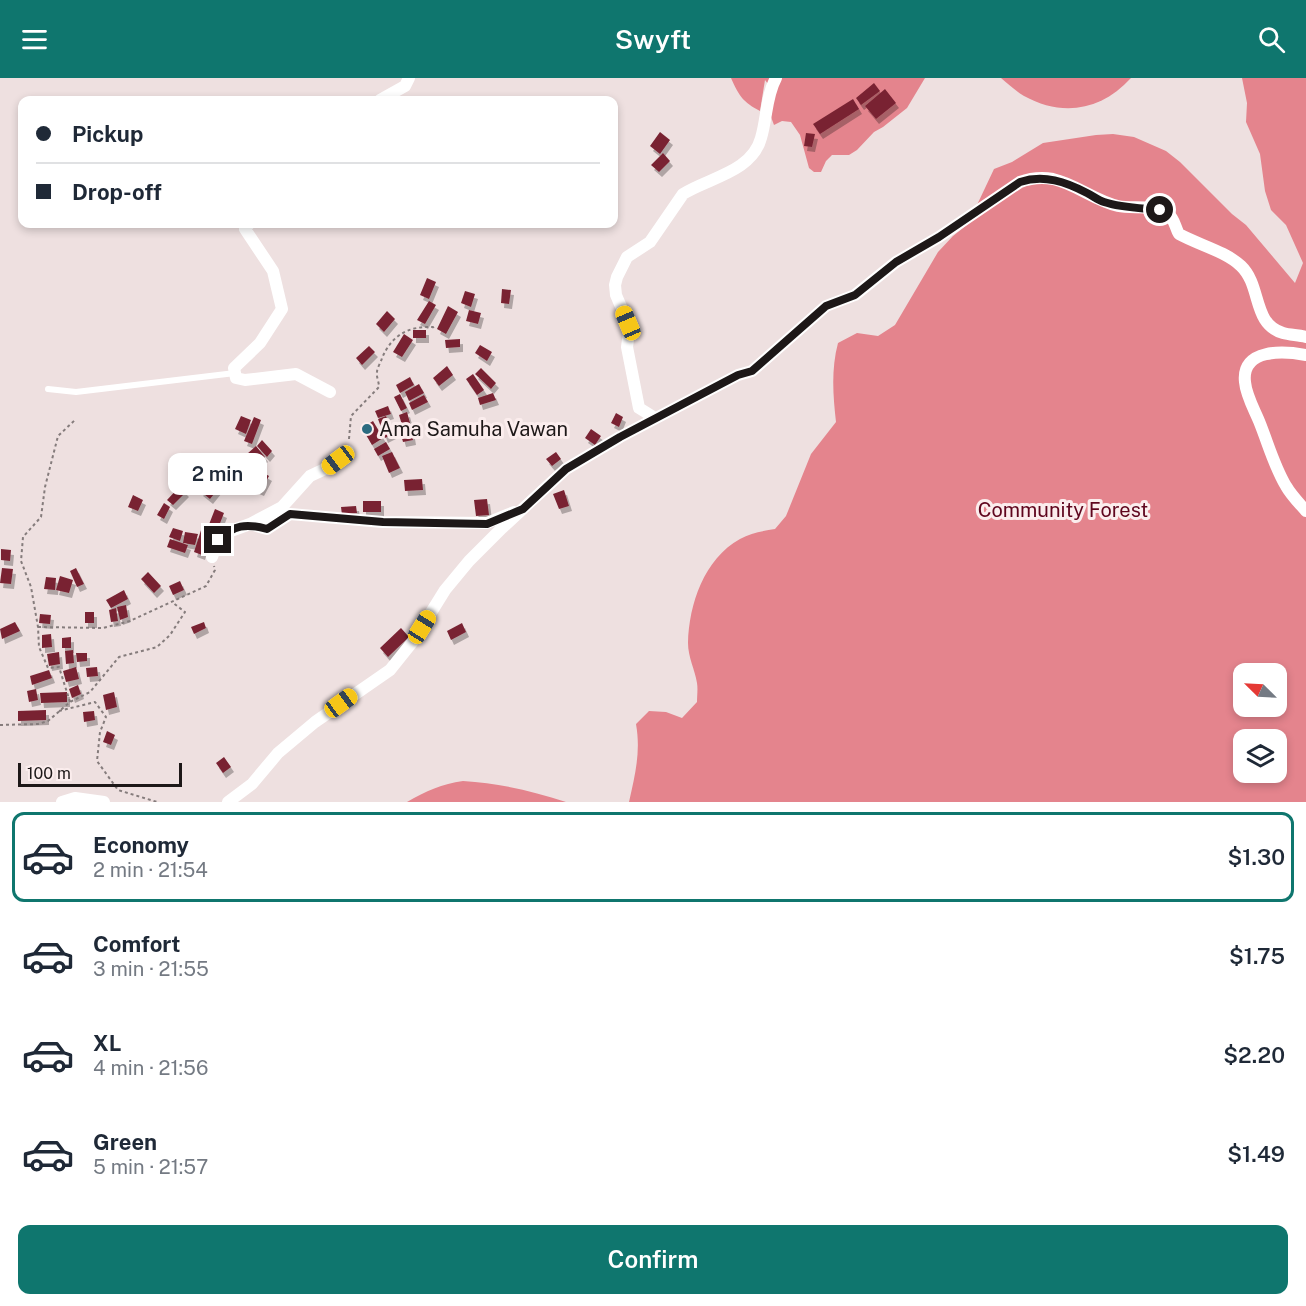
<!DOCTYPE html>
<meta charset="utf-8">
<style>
body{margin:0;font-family:"Public Sans",sans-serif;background:#f2f2f3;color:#1f2937;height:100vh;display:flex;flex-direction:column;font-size:22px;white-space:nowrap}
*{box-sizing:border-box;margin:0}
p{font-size:20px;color:#747a83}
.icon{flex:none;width:33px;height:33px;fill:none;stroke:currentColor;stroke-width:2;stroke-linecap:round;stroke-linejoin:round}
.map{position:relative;height:724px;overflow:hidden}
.details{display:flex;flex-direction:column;background:#fff;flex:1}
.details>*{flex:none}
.top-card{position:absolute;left:18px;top:18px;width:600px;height:132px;border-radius:12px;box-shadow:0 3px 9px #0003;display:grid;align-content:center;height:132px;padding:0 18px;background:#fff}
.needle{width:39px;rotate:294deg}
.controls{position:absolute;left:1233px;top:585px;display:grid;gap:12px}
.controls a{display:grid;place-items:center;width:54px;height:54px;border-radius:12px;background:#fff;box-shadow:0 3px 9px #0003;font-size:30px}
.scale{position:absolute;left:18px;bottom:15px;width:164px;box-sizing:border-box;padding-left:6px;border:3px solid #1d1818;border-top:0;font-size:16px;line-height:21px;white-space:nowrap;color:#1d1818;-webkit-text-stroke:4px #fbeded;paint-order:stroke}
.end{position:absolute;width:27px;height:27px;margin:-14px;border:8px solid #1d1818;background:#fff;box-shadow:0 0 0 3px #fff}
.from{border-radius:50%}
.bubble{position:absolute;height:42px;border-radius:12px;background:#fff;box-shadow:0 3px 9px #0003;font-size:20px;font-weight:600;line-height:42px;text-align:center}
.car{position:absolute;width:18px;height:36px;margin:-18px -9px;border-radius:8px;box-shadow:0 0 4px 2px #0007;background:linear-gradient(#f5c518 24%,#345 0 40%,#f5c518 0 76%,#345 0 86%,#f5c518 0)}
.top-card b{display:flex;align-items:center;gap:21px;height:57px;font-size:22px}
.top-card b+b{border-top:2px solid #e0e1e3}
.top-card i{width:15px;height:15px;background:#1f2937}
ul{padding:10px 0 0;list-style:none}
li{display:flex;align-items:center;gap:18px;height:90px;margin:0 12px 9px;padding:0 6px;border:3px solid transparent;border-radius:12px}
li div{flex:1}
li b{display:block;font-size:22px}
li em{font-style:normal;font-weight:600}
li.current{border-color:#0f766e}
li>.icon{width:54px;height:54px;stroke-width:1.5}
.primary-button{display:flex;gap:12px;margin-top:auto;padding:12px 18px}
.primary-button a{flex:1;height:69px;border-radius:12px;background:#0f766e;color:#fff;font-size:24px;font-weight:600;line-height:69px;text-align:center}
header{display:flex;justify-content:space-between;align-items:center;height:78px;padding:0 18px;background:#0f766e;color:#fff;font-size:27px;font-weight:600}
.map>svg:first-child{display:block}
.forest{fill:#e4848d;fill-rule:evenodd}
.building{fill:#792433;filter:url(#shadow)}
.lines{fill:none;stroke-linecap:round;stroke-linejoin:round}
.path{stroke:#857c7c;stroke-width:2;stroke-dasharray:3 3;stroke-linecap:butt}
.service{stroke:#fff;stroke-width:6}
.minor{stroke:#fff;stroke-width:12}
.route{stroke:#1d1818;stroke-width:8}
.poi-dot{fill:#2c6b80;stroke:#fbeded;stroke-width:2}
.labels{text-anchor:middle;stroke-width:6;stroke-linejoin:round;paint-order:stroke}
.poi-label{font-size:20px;fill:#1d1818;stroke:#fbeded;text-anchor:start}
.park-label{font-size:20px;fill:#5f061e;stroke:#fbeded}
</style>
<header><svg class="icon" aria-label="menu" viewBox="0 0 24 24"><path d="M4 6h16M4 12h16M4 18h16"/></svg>Swyft<svg class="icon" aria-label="search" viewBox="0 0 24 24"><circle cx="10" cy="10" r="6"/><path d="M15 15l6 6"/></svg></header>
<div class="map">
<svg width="1306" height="724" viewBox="0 0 1306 724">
<defs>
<filter id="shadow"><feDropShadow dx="3" dy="5" stdDeviation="0" flood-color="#0004"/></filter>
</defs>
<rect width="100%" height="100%" fill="#eee0e0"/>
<!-- forest -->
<path class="forest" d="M731,0H925L907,30L883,49L874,54L857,72L849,77H832L826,83L821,94H814L809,90L800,57L791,44L782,43L774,47L771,39L774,14L765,2L760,33C743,24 739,18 731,0Z
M1001,0H1131C1101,33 1062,39 1024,18C1016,13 1008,6 1001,0Z
M1242,0H1306V724H629C635,697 641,674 636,646L649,633L666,634L682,640L697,624C697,618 698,611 697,605C695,592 688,579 688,565C689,526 704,481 740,461C751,455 763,453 775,451L786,438L811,376L836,344C833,318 831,291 838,265L857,255L878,258L895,247L938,174L953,158L968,146L994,91L1012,84L1043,65L1096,57L1113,56L1134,59L1166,73L1180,84L1232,136L1246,147L1295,205L1303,185L1286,147L1271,132L1265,113L1260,76L1246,44L1247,25ZM1244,596H1276V628H1244ZM1244,662H1276V694H1244Z
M463,703C499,705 532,713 566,724H407C426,713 442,706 463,703Z"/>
<!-- building -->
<path class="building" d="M874,5L880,13L861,27L856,20Z
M885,11L896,25L876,41L865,28Z
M853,21L859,31L820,56L813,46Z
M660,54L670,62L660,76L650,68Z
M806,55L815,56L812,69L804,68Z
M663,75L670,83L659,94L651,87Z
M427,200L436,204L429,221L420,217Z
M502,211L511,212L509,226L501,225Z
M465,213L475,216L471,229L461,225Z
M429,223L436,227L425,246L417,242Z
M448,228L458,234L446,256L437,251Z
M469,232L481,235L478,246L466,243Z
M387,233L395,241L384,254L376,246Z
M413,252H426V260H413Z
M404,256L413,262L402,279L393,274Z
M460,261V269L446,270L445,262Z
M480,267L492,274L487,283L475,275Z
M369,268L375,274L362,287L356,280Z
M447,288L453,297L439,308L433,300Z
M481,290L496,305L491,311L475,296Z
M473,296L484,312L477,317L466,301Z
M410,299L414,307L400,315L396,307Z
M419,306L424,315L409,323L405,314Z
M493,315L496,322L480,327L478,320Z
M400,316L407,330L401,333L394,319Z
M424,317L428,324L412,332L409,325Z
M388,328L391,336L378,340L375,333Z
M407,334L410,345L402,347L399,337Z
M616,335L623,339L619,349L611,345Z
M241,338L251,342L246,356L235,351Z
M386,338L393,356L385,360L378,341Z
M254,339L261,342L252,366L244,363Z
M373,343L383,360L372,367L362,350Z
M411,350L413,362L403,364L400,353Z
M591,351L601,358L595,367L585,360Z
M262,362L272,373L267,379L257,368Z
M386,364L390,371L378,378L374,371Z
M256,368L265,379L256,387L247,376Z
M392,374L400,390L389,395L382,378Z
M556,374L561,381L552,388L546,381Z
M202,379L206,389L192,398L187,386Z
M253,387L260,390L251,409L244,406Z
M262,394L269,398L261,413L254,410Z
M214,397L223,405L210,421L200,413Z
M422,401L423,412L405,413L404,402Z
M180,408L186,414L173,427L167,422Z
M564,412L569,428L559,431L553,416Z
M133,417L143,422L138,433L128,429Z
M487,421L489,437L476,438L474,422Z
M363,423H381V434H363Z
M164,425L170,429L164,441L157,437Z
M356,428L357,435L342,437L341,429Z
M215,431L224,435L217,453L208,449Z
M202,449L209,452L202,477L194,474Z
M173,450L183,453L180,463L169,459Z
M185,454L198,456L195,467L183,465Z
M170,461L188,467L185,475L167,469Z
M1,471L11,472L10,483L1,482Z
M2,490L13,491L11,506L0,505Z
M76,490L84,506L77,509L70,493Z
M148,494L161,508L154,515L141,501Z
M60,498L73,502L69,515L56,512Z
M46,499L56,500L55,512L44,511Z
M180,503L184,512L173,517L169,508Z
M124,512L128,521L111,530L106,522Z
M126,527L128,539L120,542L117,529Z
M116,530L118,543L111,544L109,532Z
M85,534H94V545H85Z
M40,536L51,537L50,546L39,545Z
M15,544L20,553L2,561L0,551Z
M204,544L206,550L194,556L191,549Z
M462,545L466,554L451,562L447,553Z
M401,550L409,559L388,579L380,570Z
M51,556L52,569L42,570V557Z
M71,559V570H62V560Z
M73,572L74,585L66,586L65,573Z
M59,574L60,586L49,588L47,576Z
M76,575H87V583L77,584Z
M76,589L79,601L66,604L63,593Z
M97,589L98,598L87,599L86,590Z
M49,592L52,600L32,607L30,598Z
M78,607L81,616L72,620L69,611Z
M36,611L38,622L29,624L27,613Z
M67,614V624L41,625L40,615Z
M114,614L117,629L106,632L103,617Z
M46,632V642L18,643V633Z
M94,633L95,642L84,644L83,634Z
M107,653L115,657L111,667L103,664Z
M224,679L231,689L223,695L216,685Z"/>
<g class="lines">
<!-- path -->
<path class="path" d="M349,361L351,338L379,309C379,304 376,298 377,294C377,290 381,284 382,280C392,257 408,248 433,249L434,251
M38,549L103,550L130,543L206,508L215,492L214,488
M70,624L59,589L48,590L39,569L38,549L31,509L21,483L23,459L41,439L45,409L58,358L76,341
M59,633L95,624L106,639L100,654L97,683L118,712L157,724
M0,647L38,646L48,643L70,624L90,614L119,579L157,569L170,557L185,534L172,524"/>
<!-- service -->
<path class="service" d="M48,311L76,314L235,295"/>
<!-- minor -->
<path class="minor" d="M380,22L405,8L409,0
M249,146L245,151L273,193L282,231L260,265L234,290L236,300L245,302L296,296L330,314
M1306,277C1284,273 1241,270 1245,304C1246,317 1254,331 1259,343C1268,365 1274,388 1286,408C1291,417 1299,425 1306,433
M655,340L639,330L627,269L629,254L628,245L616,217L615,207L617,199L627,179L650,164L683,116C708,100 752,94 761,60C767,40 766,18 776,0
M250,446L282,429L310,398L327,390L348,373
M212,479L218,462L228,454L250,446L267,451L290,436L383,444L487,445L514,434
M62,724L75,720L104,724
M228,724L252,706L278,675L315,644L390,592L414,562L445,512L469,483L502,450L566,391L620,359L738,297L752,293L826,228L855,217L896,184L939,159L1020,104C1031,100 1041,99 1053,101C1076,106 1095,123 1118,128C1133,131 1155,126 1168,136C1175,141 1175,150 1179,156C1199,167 1225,173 1241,188C1262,208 1252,246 1283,255C1290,257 1299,257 1306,259"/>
</g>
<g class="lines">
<!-- route -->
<path class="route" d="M218,462C234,447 246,445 267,451L290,436L383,444L487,446L523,431L566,391L620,359L738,297L752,293L826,228L855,217L896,184L939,159L1020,104C1044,96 1066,104 1087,115C1093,118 1098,122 1104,124C1122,130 1142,130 1160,132"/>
</g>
<!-- markers -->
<circle class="poi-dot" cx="367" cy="351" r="6"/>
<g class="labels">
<!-- poi labels -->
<g class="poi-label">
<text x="379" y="358">Ama Samuha Vawan</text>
</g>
<!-- park labels -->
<g class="park-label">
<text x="1063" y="439">Community Forest</text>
</g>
</g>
</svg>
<div class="controls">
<a><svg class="needle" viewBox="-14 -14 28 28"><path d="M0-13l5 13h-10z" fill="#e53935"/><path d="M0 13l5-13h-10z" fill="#747a83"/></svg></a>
<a><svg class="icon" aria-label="layers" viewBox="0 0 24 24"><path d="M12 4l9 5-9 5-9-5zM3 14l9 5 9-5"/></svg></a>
</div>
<div class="scale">100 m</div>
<i class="end from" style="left:1160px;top:132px"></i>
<i class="end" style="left:218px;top:462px"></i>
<div class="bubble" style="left:168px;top:375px;width:99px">2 min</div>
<i class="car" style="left:628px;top:245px;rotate:337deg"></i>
<i class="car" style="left:338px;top:382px;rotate:233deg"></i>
<i class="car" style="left:422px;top:549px;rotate:32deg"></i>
<i class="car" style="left:341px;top:625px;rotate:54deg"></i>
<div class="top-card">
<b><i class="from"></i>Pickup</b>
<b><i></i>Drop-off</b>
</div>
</div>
<section class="details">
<ul>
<li class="current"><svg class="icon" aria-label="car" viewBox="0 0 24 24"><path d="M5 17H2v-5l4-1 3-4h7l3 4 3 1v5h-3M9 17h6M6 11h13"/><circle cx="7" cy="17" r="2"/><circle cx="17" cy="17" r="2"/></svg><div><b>Economy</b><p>2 min · 21:54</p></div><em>$1.30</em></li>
<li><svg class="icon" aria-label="car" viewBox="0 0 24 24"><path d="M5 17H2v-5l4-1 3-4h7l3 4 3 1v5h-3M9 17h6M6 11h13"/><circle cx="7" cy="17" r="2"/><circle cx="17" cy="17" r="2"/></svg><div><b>Comfort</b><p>3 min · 21:55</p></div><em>$1.75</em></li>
<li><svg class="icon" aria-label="car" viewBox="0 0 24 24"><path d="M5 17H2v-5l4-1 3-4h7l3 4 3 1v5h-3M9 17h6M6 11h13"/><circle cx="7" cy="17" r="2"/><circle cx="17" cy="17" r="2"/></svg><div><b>XL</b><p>4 min · 21:56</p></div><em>$2.20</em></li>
<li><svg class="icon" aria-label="car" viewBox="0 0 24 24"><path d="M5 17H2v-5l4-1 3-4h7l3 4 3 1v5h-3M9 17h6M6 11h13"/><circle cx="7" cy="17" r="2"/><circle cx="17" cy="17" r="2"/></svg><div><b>Green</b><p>5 min · 21:57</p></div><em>$1.49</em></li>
</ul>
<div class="primary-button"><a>Confirm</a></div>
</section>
